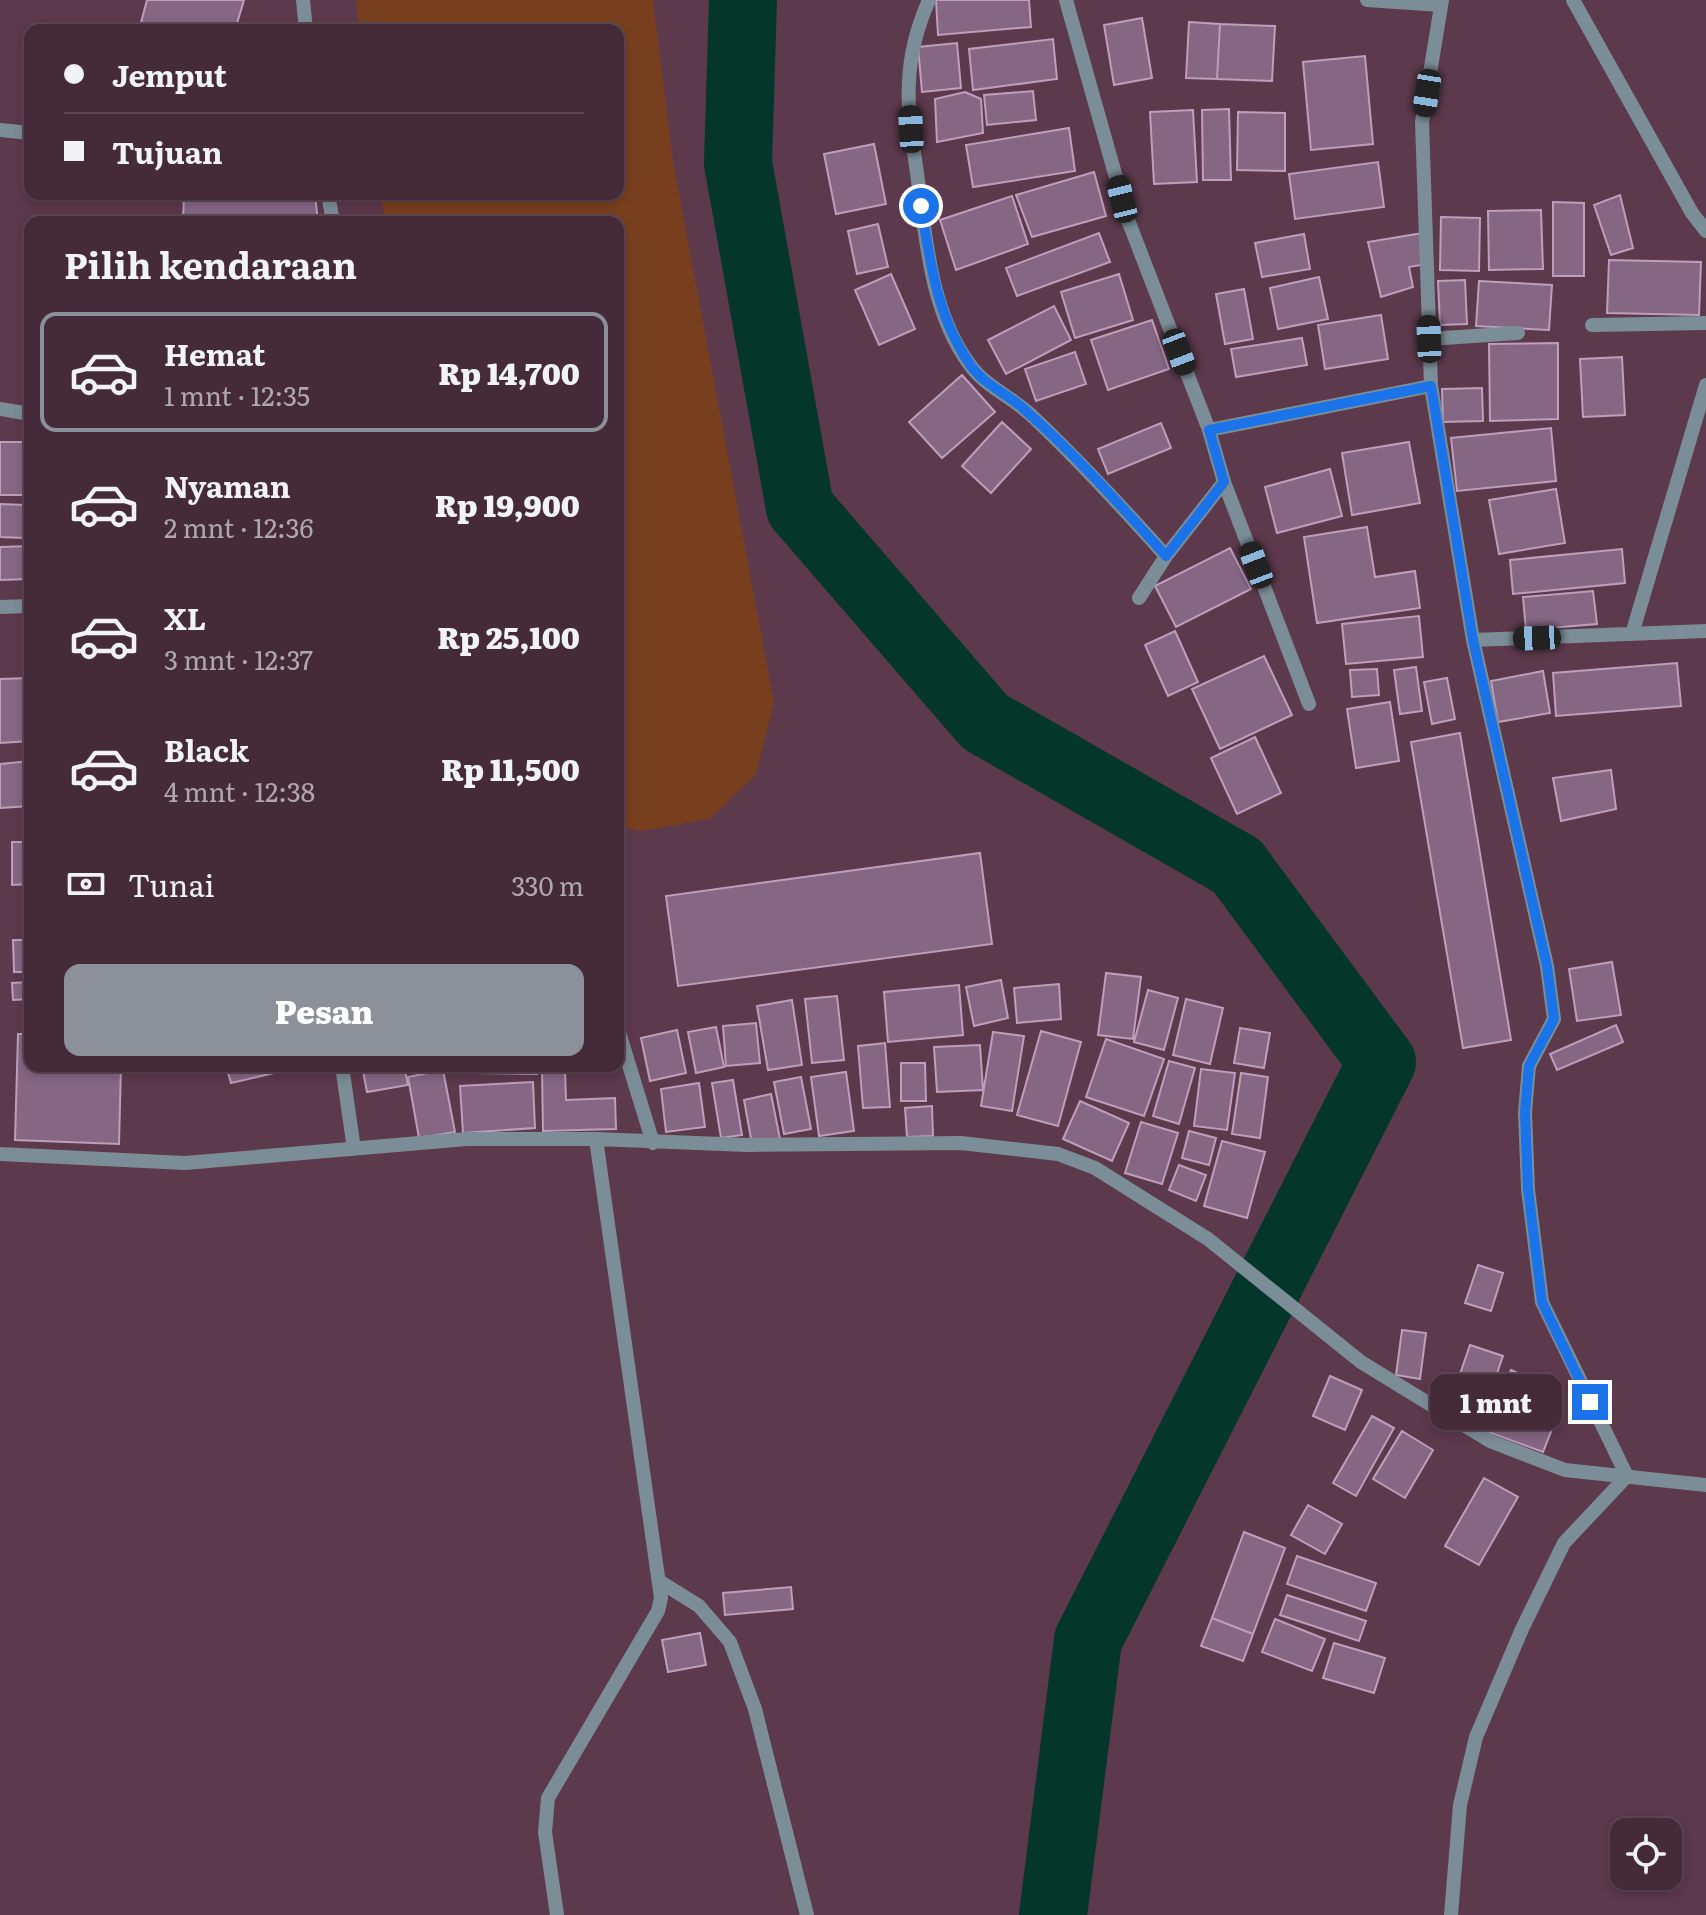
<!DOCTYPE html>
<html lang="id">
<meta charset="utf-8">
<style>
body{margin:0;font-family:Literata,serif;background:#4f3743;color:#f1f3f6;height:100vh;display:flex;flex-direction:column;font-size:30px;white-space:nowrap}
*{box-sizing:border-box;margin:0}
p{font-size:26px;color:#b0a7ae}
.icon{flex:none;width:44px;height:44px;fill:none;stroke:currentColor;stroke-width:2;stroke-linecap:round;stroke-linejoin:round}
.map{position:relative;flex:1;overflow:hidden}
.details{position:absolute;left:24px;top:216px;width:600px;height:856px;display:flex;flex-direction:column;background:#452b38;border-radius:16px;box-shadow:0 4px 12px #0003,0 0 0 2px #5d4753}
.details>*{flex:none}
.banner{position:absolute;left:24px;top:24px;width:600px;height:176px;border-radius:16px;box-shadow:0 4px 12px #0003,0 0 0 2px #5d4753;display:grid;align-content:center;height:176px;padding:0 40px;background:#452b38}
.controls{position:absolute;left:1610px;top:1818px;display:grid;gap:16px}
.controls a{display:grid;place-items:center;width:72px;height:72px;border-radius:16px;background:#452b38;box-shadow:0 4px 12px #0003,0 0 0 2px #5d4753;font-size:40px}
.end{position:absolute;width:36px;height:36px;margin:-18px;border:10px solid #1a73e8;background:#fff;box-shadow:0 0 0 4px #fff}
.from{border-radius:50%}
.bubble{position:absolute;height:56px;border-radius:16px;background:#452b38;box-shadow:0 4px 12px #0003,0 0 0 2px #5d4753;font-size:26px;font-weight:800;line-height:56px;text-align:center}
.car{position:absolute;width:24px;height:48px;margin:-24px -12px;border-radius:10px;box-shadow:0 0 6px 2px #0007;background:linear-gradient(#222 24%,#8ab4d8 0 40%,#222 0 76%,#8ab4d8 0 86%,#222 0)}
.banner b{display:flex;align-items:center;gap:28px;height:76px;font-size:30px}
.banner b+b{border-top:2px solid #5d4753}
.banner i{width:20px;height:20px;background:#f1f3f6}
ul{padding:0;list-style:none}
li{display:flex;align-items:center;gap:24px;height:120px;margin:0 16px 12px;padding:0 24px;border:4px solid transparent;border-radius:16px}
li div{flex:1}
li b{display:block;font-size:30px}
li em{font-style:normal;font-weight:800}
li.selected{border-color:#8c9099}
li>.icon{width:72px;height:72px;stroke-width:1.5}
h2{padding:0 40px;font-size:36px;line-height:96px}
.pay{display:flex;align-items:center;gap:20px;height:88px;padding:0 40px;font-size:30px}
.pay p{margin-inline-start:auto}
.action{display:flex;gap:16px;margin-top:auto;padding:16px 40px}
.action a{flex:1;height:92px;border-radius:16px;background:#8c9099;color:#fff;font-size:32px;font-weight:800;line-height:92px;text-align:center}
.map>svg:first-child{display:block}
.park{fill:#783f1f}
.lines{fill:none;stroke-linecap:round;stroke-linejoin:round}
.river{stroke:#043729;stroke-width:68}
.building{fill:#856784;stroke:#be9ebc;stroke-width:2}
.minor{stroke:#7b8d96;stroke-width:14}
.route{stroke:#1a73e8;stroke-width:10}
</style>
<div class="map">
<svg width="1706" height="1915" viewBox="0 0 1706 1915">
<rect width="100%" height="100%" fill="#5c394b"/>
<!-- park -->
<path class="park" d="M356,0H653L673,161L774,703L756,774L710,819L642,831L618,827V222H385L381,194H618V30H360Z"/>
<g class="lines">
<!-- river -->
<path class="river" d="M743,0L738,163L800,508L985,722L1237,866L1382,1062L1088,1640L1053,1915"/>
</g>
<!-- building -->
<path class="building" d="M147,0H244L235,30H139Z
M936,0H1029L1031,27L938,35Z
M1142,18L1152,78L1114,85L1104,25Z
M1189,22L1220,24L1217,79L1186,78Z
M1220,24L1275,26L1272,81L1217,79Z
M1053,39L1057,79L973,90L969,49Z
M957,43L961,88L922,92L918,47Z
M1365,56L1373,144L1311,150L1303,62Z
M1033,91L1036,120L987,125L984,95Z
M965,92L981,99L983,133L937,142L935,99Z
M1229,109L1231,180H1203L1202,110Z
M1193,110L1197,182L1154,184L1150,112Z
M1238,112L1285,113V171L1237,170Z
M1069,128L1075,171L973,187L966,145Z
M874,144L886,204L836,214L824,154Z
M1378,162L1384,207L1295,219L1289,174Z
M1094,172L1106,216L1032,237L1016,195Z
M184,194H315L318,222H183Z
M1620,195L1633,248L1611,255L1594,205Z
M1012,196L1028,244L956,270L940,220Z
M1553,202L1584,203V276H1553Z
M1541,210L1543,269L1489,270L1488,211Z
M1441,217L1480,218L1479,271L1440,270Z
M878,224L888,267L857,274L848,231Z
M1099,233L1110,262L1017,296L1006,268Z
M1423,233L1427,264L1409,267L1413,287L1381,297L1368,242Z
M1304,234L1310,269L1262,277L1255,243Z
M1609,260L1701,262L1699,315L1607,313Z
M891,274L915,329L879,345L855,290Z
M1119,274L1133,320L1075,338L1061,292Z
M1319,277L1328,319L1278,329L1270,288Z
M1465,280L1467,324L1440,325L1438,281Z
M1479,281L1552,285L1549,330L1476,326Z
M1244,289L1253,339L1225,344L1216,294Z
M1054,306L1071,340L1006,374L988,340Z
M1381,315L1388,359L1325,369L1318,325Z
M1152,320L1169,369L1108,390L1091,340Z
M1302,338L1307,365L1236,377L1231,349Z
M1558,343V419L1490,421L1489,344Z
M1075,352L1086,384L1036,401L1025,369Z
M1622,357L1625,415L1583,417L1580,359Z
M962,375L995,412L942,458L909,422Z
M1482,388L1483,421L1443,422L1442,389Z
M1002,422L1031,449L991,493L962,466Z
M1161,423L1171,448L1108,474L1098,449Z
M1551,428L1556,481L1457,491L1451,438Z
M0,442H30V495H0Z
M1409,442L1420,503L1352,515L1342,453Z
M1330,469L1342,516L1277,533L1265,487Z
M1556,489L1565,543L1499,554L1489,500Z
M0,504L25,505L24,538L0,537Z
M1367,527L1375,577L1415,571L1420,608L1317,623L1304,537Z
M30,546V579L0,580V547Z
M1230,548L1251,589L1176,627L1155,586Z
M1622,549L1625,583L1513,594L1510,560Z
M1593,591L1597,624L1526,630L1523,597Z
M1419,616L1423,657L1346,664L1342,624Z
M1175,631L1198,682L1168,696L1145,645Z
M1264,656L1292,715L1220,749L1192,689Z
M1677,663L1681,706L1556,716L1553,673Z
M1416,667L1422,711L1400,714L1394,670Z
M1377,669L1379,695L1352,697L1350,670Z
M1543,671L1550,713L1498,722L1491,681Z
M30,678V741L0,743V679Z
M1447,678L1455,719L1432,724L1424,682Z
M1390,702L1399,761L1356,768L1347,709Z
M1460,733L1511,1040L1463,1048L1411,742Z
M1255,737L1281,793L1237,814L1211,758Z
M30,761V806L0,808V764Z
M1611,770L1616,809L1561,821L1553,778Z
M12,842H30V884L12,885Z
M980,853L992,944L678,986L666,896Z
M13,940H30V972H14Z
M1612,962L1621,1015L1577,1021L1569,969Z
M1106,973L1141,977L1133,1039L1098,1035Z
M1001,980L1008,1018L974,1026L966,987Z
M30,982V999L13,1000L12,983Z
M1059,984L1061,1019L1017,1023L1014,988Z
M959,985L963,1035L888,1042L884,992Z
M1148,990L1178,998L1164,1050L1134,1042Z
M837,996L844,1060L812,1063L805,999Z
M1186,999L1223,1008L1210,1064L1173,1055Z
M792,1000L802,1065L768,1070L757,1006Z
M756,1023L760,1063L726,1066L723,1026Z
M1616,1025L1623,1042L1557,1070L1550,1054Z
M716,1027L724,1067L696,1073L688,1032Z
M1240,1028L1270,1033L1264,1068L1234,1063Z
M677,1030L686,1073L650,1081L641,1038Z
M1041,1031L1081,1042L1058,1126L1017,1115Z
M993,1032L1024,1036L1012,1111L981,1106Z
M18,1034H30V1066H121L119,1144L15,1140Z
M1106,1039L1164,1059L1144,1116L1086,1097Z
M885,1043L890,1107L863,1108L858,1046Z
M980,1045L983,1090L937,1092L934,1047Z
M1169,1061L1195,1068L1179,1124L1153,1116Z
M901,1063H925L926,1101H901Z
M226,1066H304L231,1083Z
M362,1066H404L408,1085L367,1092Z
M472,1066H538L537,1074L472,1073Z
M565,1069L566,1100L615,1098L616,1129L543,1131L542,1070Z
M1201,1069L1235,1073L1227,1130L1194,1126Z
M443,1070L455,1132L419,1138L408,1077Z
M846,1072L854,1131L819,1136L811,1077Z
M1241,1073L1268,1077L1260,1138L1232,1134Z
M801,1077L811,1129L784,1134L774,1082Z
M733,1080L742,1135L721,1138L712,1083Z
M533,1082L535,1128L463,1133L460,1086Z
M699,1083L705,1127L666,1132L661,1089Z
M771,1094L780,1139L752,1144L744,1100Z
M1080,1101L1129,1123L1112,1161L1063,1139Z
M932,1106L933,1136L907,1137L905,1108Z
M1141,1122L1178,1133L1162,1184L1125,1173Z
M1189,1131L1216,1138L1209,1165L1182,1158Z
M1222,1141L1265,1152L1247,1218L1204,1206Z
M1179,1165L1206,1175L1196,1201L1169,1190Z
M1478,1265L1503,1273L1491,1311L1465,1303Z
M1402,1330L1426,1333L1420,1379L1396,1375Z
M1470,1345L1503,1356L1483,1414L1450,1403Z
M1511,1370L1533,1380L1526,1396L1504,1386Z
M1330,1376L1362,1390L1345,1430L1313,1416Z
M1501,1392L1558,1414L1543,1452L1486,1431Z
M1372,1416L1394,1428L1356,1496L1333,1483Z
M1402,1431L1433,1450L1405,1498L1373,1479Z
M1484,1478L1518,1497L1479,1565L1445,1546Z
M1308,1505L1342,1524L1325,1554L1291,1535Z
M1244,1532L1285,1548L1253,1634L1212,1618Z
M1297,1556L1376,1583L1366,1611L1287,1584Z
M791,1587L793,1609L725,1615L723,1593Z
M1287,1595L1366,1621L1359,1641L1280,1615Z
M1212,1618L1253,1634L1243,1661L1201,1646Z
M1275,1619L1325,1639L1312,1671L1262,1652Z
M700,1633L706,1665L668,1672L662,1640Z
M1334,1643L1385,1658L1374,1693L1323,1678Z"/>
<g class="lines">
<!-- minor -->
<path class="minor" d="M303,0L306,30
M929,0C918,25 910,55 909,82C907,113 913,144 917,173C926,238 930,311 970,365C986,387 1012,397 1031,415C1079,460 1122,507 1166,556
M1066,0L1128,220L1209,430L1224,482L1309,704
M1367,0L1441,5
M1442,0L1422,122L1431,386L1473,640L1547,966L1554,1019L1529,1066L1525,1112L1528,1189L1542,1302L1627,1476
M1573,0L1692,213L1706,231
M0,130L30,133
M328,194L333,222
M1592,325L1706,323
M1429,339L1518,333
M0,409L30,414
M1209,430L1431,386
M1139,598L1166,556L1224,482
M0,607L30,606
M1632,634L1706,385
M1473,640L1706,631
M618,1029L653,1143
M342,1066L354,1149
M0,1154L185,1163L467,1139H596L747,1145L961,1143L1058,1154L1095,1168L1208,1239L1361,1362L1490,1441L1565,1470L1706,1485
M659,1581L699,1606L730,1642L755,1709L807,1915
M557,1915L545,1832L548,1798L658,1611L661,1598L596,1139
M1451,1915L1460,1805L1476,1737L1522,1629L1564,1543L1627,1476"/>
</g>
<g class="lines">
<!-- route -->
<path class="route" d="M921,206C930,262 937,316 969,363C983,385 1007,393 1025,410C1076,455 1121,506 1166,556L1224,482L1209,430L1431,386L1473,640L1547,966L1554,1019L1529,1066L1525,1112L1528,1189L1542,1302L1590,1402"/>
</g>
</svg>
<div class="controls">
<a><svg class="icon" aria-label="locate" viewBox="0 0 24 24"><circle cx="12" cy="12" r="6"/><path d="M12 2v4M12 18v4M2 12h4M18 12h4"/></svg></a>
</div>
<i class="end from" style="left:921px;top:206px"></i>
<i class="end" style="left:1590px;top:1402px"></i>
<div class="bubble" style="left:1430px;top:1374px;width:132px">1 mnt</div>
<i class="car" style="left:1427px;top:93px;rotate:189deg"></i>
<i class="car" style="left:911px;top:129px;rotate:357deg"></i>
<i class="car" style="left:1122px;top:199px;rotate:346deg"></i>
<i class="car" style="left:1429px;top:339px;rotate:358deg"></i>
<i class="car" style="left:1179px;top:352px;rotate:159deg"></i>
<i class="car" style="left:1256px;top:565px;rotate:339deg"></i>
<i class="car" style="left:1537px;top:638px;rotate:268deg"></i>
<div class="banner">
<b><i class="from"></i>Jemput</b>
<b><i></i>Tujuan</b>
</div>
<section class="details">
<h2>Pilih kendaraan</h2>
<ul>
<li class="selected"><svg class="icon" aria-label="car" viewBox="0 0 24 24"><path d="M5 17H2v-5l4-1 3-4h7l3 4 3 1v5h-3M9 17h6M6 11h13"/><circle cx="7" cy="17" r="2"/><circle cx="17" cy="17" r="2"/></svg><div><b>Hemat</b><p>1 mnt · 12:35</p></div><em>Rp 14,700</em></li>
<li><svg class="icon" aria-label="car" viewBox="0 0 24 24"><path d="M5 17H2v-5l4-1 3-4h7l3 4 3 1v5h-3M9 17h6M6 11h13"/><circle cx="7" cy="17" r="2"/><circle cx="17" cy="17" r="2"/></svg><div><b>Nyaman</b><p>2 mnt · 12:36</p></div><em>Rp 19,900</em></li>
<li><svg class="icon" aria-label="car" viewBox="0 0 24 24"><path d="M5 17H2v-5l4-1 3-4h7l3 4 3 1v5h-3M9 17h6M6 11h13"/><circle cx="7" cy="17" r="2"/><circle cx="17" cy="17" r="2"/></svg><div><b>XL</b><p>3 mnt · 12:37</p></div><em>Rp 25,100</em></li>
<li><svg class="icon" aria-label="car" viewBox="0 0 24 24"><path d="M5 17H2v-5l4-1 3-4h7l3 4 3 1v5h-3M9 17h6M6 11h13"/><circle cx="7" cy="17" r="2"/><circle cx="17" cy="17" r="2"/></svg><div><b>Black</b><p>4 mnt · 12:38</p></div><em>Rp 11,500</em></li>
</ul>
<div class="pay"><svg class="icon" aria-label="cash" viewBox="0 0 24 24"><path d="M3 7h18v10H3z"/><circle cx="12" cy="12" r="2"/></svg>Tunai<p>330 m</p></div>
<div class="action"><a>Pesan</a></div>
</section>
</div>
